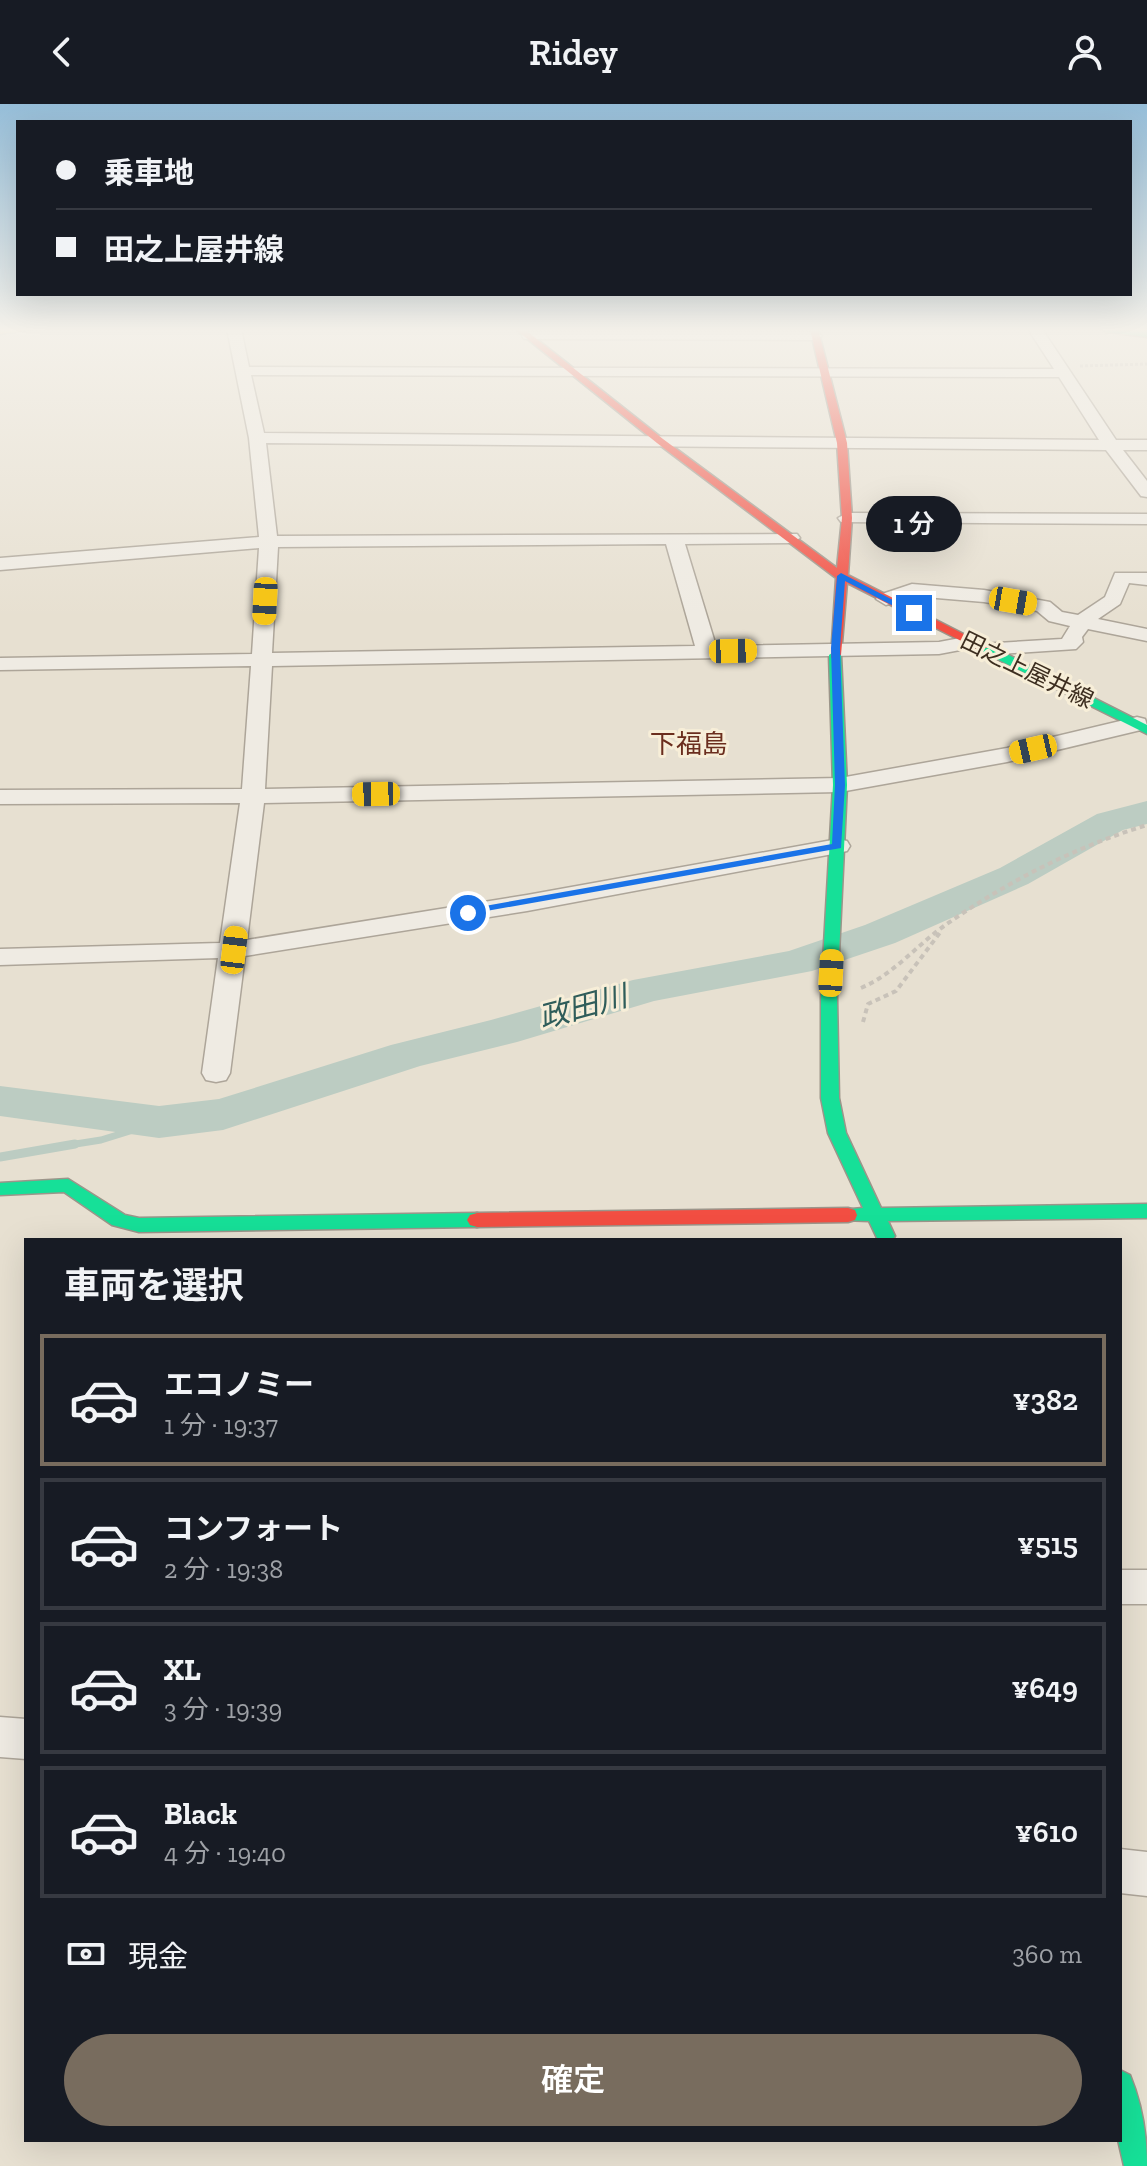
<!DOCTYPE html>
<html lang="ja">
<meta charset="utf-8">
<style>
body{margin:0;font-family:"Zilla Slab","Noto Sans JP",serif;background:#20242c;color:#f1f3f6;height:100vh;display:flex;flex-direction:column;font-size:30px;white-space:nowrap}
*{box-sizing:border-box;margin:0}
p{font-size:26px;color:#9ea1a6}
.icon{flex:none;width:44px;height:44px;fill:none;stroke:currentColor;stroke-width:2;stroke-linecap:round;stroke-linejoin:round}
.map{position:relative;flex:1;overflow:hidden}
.sheet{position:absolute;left:24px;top:1134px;width:1098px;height:904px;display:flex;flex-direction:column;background:#171b24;border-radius:0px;box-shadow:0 8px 32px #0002}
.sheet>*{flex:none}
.banner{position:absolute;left:16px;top:16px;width:1116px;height:176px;border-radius:0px;box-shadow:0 8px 32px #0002;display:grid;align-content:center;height:176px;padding:0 40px;background:#171b24}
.end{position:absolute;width:36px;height:36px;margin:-18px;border:10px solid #1a73e8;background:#fff;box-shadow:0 0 0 4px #fff}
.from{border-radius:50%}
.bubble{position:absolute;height:56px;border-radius:28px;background:#171b24;box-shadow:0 8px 32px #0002;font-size:26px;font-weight:600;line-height:56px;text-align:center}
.car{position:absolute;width:24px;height:48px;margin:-24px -12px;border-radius:10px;box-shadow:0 0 6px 2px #0007;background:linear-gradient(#f5c518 24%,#345 0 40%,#f5c518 0 76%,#345 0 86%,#f5c518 0)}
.banner b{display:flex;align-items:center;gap:28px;height:76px;font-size:30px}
.banner b+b{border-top:2px solid #363941}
.banner i{width:20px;height:20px;background:#f1f3f6}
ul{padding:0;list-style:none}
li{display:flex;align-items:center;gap:24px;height:132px;margin:0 16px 12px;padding:0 24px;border:4px solid #363941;border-radius:0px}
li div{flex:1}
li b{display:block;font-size:30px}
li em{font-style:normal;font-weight:600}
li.current{border-color:#786c5e}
li>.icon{width:72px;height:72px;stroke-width:1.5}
h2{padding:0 40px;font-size:36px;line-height:96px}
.pay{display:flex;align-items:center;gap:20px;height:88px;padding:0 40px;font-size:30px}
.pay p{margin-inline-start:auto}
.primary-button{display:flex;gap:16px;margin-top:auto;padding:16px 40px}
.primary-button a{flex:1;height:92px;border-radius:48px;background:#786c5e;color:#fff;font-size:32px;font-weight:600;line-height:92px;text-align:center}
header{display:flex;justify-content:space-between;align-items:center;height:104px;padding:0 40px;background:#171b24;font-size:36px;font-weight:600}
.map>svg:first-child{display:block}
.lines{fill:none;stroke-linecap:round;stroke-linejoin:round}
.stream-far1{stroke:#bcccc2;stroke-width:7}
.stream{stroke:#bcccc2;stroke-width:9}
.river{fill:#bcccc2;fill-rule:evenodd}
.street-casing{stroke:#ada599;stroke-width:3}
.fast-casing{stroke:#9c958a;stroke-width:3}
.slow-casing{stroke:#9c958a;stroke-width:3}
.jam-casing{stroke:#9c958a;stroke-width:3}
.path-far1{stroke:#c8c2b9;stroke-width:3;stroke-dasharray:3 2;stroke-linecap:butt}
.path{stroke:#c8c2b9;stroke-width:4;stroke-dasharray:5 4;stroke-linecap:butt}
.street{fill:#efebe3;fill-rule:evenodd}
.fast{fill:#16e098;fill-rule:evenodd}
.slow{fill:#ffcf43;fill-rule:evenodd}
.jam{fill:#f24e42;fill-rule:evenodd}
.route{fill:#1a73e8}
.labels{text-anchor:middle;stroke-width:6;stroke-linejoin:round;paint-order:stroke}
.far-street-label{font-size:24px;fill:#3d2e20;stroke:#f7eed8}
.far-quarter-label{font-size:26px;fill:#6b2e1e;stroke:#f7eed8}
.water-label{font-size:30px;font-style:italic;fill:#2f5d5a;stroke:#f7eed8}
</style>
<header><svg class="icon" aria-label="back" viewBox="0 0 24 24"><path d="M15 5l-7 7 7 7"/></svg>Ridey<svg class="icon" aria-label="person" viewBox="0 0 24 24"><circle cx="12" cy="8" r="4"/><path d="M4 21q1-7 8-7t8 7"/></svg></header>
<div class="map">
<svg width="1147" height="2062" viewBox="0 0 1147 2062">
<rect width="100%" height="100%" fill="#e7e0d1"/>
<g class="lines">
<!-- stream-far1 -->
<path class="stream-far1" d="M63,1042L101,1036L159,1018"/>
<!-- stream -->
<path class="stream" d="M0,1053L75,1040"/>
<!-- river -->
<path class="river" d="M1147,697V720L1123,726L1028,780L895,839L812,867L654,897L517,938L420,962L223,1026L159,1034L0,1012V982L159,1002L219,995L391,941L491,916L633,876L789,847L865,821L1000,764L1097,710Z"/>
<defs>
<path id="street" d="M227,225H241L249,263L1054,265L1028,225H1042L1116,336H1147V346H1123L1147,377V393L1141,392L1106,346L266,339L277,432L797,430L800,434L791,439L685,440L716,542L939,538L971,532L978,534L980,540L1062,535L1070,522L1049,517L1037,507L984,498L913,492L886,501L876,495L879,491L912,480L984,486L1050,498L1062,508L1078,511L1105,493L1115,469H1147V481L1129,479L1120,500L1098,515L1147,525V537L1088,525L1082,533L1083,538L1076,545L985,551L978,549L976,543L939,550L272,562L265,685L840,674L1007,644L1137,613L1145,615L1147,621L1145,625L1007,658L840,688L264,699L247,836L527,791L838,735L847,737L850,742L847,747L838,749L527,807L245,852L230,969L226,976L216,978L206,976L202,969L218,854L0,861V845L220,839L240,699L0,700V686L242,685L251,562L0,566V554L252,550L259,444L0,466V454L259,433L249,334ZM251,271L1059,273L1099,336L264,329ZM666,440L695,542L272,549L278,443Z
M529,228H815L822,232L815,236L524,235L522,232Z
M847,409L1147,410V420L841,418L838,414Z
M1120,1466H1147V1500H1120Z
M0,1613L26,1615V1655L0,1653Z
M1120,1745L1147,1748V1792L1120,1789Z"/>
<path id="fast" d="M1102,225L1147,227V233L1106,228Z
M979,540H987L1147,621V630L979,546Z
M835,547L841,551L847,681L837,893L839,994L846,1029L881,1104L1147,1100V1114L888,1117L895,1132L892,1136H878L869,1117L841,1116L839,1111L841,1106L863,1104L828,1029L821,994V893L833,681L829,551Z
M68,1075L125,1111L139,1114L477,1109L484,1111L487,1116L484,1121L477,1123L139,1128L112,1121L64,1088L0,1091V1079Z
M1120,1966L1130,1971C1142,2000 1147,2031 1147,2062H1124L1118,2036Z"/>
<path id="slow" d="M0,225H35L0,230Z"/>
<path id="jam" d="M515,225H524L663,335L837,464L842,414L837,339L810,225H818L847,339L852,414L848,471L989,543L979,546L847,479L841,551L831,554L836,474L657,339Z
M848,1104L855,1106L857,1111L855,1116L848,1118L477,1123L470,1121L467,1116L470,1111L477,1109Z"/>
</defs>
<!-- street casing -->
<use href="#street" class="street-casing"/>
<!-- fast casing -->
<use href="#fast" class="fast-casing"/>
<!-- slow casing -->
<use href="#slow" class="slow-casing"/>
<!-- jam casing -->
<use href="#jam" class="jam-casing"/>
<!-- path-far1 -->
<path class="path-far1" d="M1080,262L1147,260"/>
<!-- path -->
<path class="path" d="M861,884C894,870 916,842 944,822C1006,778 1075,743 1147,721
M863,918L868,900L896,887L942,826"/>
<!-- street -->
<use href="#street" class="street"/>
<!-- fast -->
<use href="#fast" class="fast"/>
<!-- slow -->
<use href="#slow" class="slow"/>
<!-- jam -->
<use href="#jam" class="jam"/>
</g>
<!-- sky -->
<linearGradient id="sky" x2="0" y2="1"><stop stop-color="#96bed9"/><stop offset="0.44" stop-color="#f4f1ea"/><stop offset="1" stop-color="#f4f1ea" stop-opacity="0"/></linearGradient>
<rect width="1147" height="513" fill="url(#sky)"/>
<!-- route -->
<path class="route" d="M841,469L918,509L911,511L845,477L840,544L845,681L841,744L464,811V806L468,805L832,740L835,681L831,544L837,472Z"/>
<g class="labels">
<!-- far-street labels -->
<g class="far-street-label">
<text transform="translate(1027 566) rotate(26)" y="8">田之上屋井線</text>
</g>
<!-- far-quarter labels -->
<g class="far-quarter-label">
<text x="689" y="649">下福島</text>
</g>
<!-- water labels -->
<g class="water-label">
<text transform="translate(583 903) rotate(-15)" y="10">政田川</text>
</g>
</g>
</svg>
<i class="end from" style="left:468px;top:809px"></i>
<i class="end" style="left:914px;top:509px"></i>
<div class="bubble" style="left:866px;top:392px;width:96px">1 分</div>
<i class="car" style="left:265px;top:497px;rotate:183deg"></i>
<i class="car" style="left:1013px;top:497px;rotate:100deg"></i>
<i class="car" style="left:733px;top:547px;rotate:89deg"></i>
<i class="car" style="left:1033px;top:645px;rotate:257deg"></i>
<i class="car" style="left:376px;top:690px;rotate:269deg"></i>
<i class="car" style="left:234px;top:846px;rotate:7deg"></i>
<i class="car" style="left:831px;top:869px;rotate:3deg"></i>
<div class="banner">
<b><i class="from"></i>乗車地</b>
<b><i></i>田之上屋井線</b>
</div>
<section class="sheet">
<h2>車両を選択</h2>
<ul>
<li class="current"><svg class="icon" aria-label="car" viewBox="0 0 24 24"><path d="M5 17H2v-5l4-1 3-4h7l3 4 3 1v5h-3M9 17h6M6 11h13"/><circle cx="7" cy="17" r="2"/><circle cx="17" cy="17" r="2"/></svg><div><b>エコノミー</b><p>1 分 · 19:37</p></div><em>¥382</em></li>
<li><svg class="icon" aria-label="car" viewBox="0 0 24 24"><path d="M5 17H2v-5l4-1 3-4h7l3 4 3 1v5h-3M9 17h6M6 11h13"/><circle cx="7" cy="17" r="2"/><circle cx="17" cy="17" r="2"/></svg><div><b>コンフォート</b><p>2 分 · 19:38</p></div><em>¥515</em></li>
<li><svg class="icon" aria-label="car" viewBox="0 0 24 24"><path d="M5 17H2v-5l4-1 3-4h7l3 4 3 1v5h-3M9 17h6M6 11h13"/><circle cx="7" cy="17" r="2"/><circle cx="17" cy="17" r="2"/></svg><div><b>XL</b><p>3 分 · 19:39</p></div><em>¥649</em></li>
<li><svg class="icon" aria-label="car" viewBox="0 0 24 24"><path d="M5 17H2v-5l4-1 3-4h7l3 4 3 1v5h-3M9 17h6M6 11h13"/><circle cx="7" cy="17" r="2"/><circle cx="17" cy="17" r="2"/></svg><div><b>Black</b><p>4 分 · 19:40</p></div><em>¥610</em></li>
</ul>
<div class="pay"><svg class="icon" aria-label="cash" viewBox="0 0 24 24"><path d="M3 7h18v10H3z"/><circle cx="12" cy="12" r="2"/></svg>現金<p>360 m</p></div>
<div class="primary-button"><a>確定</a></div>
</section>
</div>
